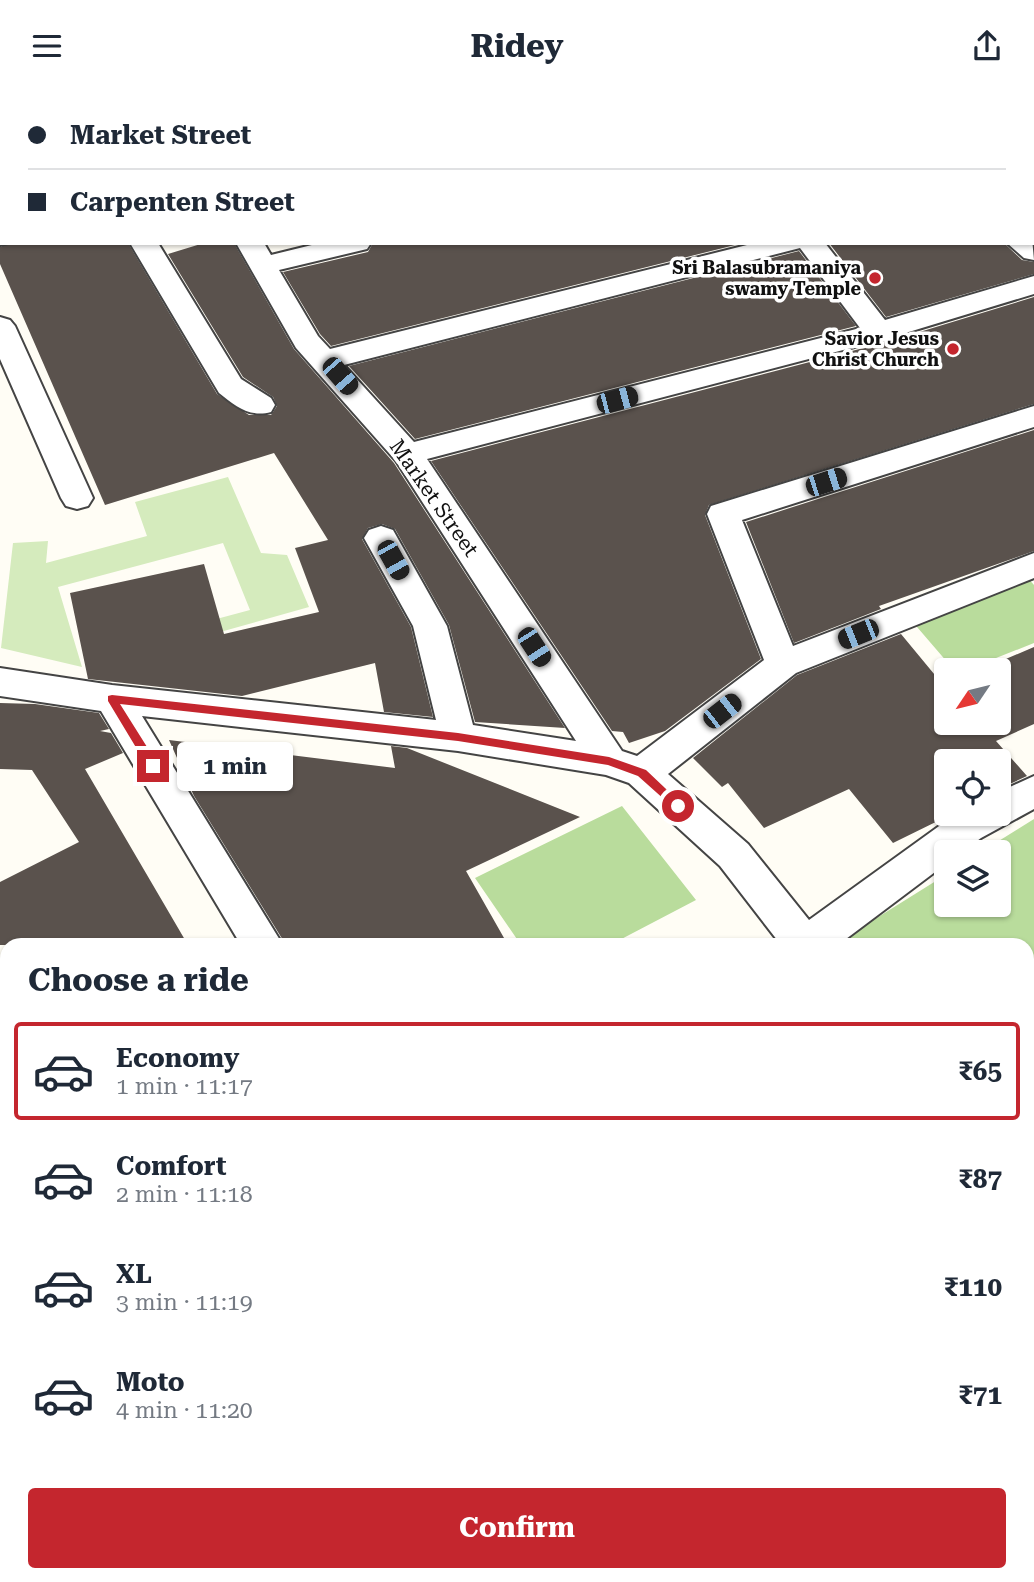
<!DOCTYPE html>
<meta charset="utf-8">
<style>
body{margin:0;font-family:"Roboto Serif",serif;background:#f2f2f3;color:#1f2937;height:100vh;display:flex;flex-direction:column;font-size:26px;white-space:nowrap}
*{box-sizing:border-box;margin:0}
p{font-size:23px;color:#747a83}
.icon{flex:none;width:38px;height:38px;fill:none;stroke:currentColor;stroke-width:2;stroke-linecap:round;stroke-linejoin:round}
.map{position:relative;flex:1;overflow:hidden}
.drawer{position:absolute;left:0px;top:847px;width:1034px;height:644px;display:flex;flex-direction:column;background:#fff;border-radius:21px 21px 0 0;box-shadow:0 2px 5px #0004}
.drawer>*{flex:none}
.top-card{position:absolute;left:0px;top:0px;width:1034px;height:154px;box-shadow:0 2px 5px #0004;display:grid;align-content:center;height:154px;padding:0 28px;background:#fff}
.needle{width:46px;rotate:235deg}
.controls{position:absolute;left:934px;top:567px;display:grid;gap:14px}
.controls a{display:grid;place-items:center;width:77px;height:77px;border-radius:7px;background:#fff;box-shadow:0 2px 5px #0004;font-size:35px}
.end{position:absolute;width:32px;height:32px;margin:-16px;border:9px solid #c4262e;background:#fff;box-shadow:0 0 0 4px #fff}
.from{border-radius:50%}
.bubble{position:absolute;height:49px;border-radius:7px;background:#fff;box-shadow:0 2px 5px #0004;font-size:23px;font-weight:700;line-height:49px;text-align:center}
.car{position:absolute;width:21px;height:42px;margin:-21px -10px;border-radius:9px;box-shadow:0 0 5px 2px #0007;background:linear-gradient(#222 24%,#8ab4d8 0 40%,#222 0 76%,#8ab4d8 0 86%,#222 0)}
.top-card b{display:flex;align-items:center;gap:24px;height:66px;font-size:26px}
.top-card b+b{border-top:2px solid #e0e1e3}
.top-card i{width:18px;height:18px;background:#1f2937}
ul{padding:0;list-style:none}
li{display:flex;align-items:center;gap:21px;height:98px;margin:0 14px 10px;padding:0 14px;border:4px solid transparent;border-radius:7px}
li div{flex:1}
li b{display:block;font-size:26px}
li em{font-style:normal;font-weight:700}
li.active{border-color:#c4262e}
li>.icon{width:63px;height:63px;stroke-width:1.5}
h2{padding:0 28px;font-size:32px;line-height:84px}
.cta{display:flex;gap:14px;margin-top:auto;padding:14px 28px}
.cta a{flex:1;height:80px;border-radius:7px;background:#c4262e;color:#fff;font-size:28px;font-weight:700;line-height:80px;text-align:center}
header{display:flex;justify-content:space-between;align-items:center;height:91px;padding:0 28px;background:#fff;font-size:32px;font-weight:700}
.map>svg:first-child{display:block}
.green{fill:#d5ebbd}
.forest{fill:#b9dc9c}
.building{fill:#5a524d}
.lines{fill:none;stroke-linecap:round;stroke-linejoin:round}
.minor-casing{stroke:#444;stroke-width:4}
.minor{fill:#fff;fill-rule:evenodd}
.route{fill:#c4262e}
.poi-dot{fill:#c4262e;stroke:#fff;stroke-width:2.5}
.labels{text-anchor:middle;stroke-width:7;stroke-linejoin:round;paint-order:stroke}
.far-poi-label{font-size:18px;font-weight:bold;fill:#111;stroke:#fff;text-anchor:end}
.street-label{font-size:21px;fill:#111;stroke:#fff}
</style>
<header><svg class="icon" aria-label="menu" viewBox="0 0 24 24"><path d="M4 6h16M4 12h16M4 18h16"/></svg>Ridey<svg class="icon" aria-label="share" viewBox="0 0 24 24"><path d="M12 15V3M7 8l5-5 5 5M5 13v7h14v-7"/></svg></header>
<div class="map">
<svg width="1034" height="1491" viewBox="0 0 1034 1491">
<rect width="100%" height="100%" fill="#fffdf5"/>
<!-- green -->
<path class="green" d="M228,386L261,462L287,464L309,516L213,543L209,530L250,519L223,452L58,496L82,576L1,557L13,452L48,450L46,472L147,445L135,411Z"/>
<!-- forest -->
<path class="forest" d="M1026,485L1034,494V552L966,579H954L911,529Z
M622,715L696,809L610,854H521L475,787Z
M1034,728V1051L1027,1056V854L835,853L947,783V814H999V761H981Z"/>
<!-- building -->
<path class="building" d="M10,152H128L217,303L249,324H271L277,315L273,306L243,286L168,163L204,152H234L294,258L394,372L565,637L475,631L449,534L395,438L382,433L368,437L362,448L411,536L433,626L384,621L375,572L242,605L88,588L70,502L204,473L224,543L319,521L295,457L328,449L274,362L105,414L0,173V156Z
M373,152H743L331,255L320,243L283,181L368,161Z
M829,152H1004L1022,169L1034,171V183L886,226Z
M799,160L856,235L415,348L349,275Z
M1034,206V313L709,414L705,424L761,568L665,640L629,652L623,641L612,640L431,370L890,250Z
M1034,339V460L879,515L881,518L794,552L746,431Z
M901,543L944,595L947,594V632H999V579H980L1034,556V633L996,650L1027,685L999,698V670H947V723H952L893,752L849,698L764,737L728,692L722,696L693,667L797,584Z
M0,612L35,613L99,622L109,638L100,640L111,642L123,662L85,678L188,854H0V791L79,751L32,679L0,678Z
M169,649L395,677L391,655L407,657L580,726L466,780L508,854H286L194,705Z"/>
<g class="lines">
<defs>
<path id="minor" d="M29,0H53L54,2H29Z
M157,0H181L182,2H157Z
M301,0H325L326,2H301Z
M591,0H622L590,2Z
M779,0H804L805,2H780Z
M856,0H887L855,2Z
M0,137L2,152H8L0,154Z
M1032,147L1034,169L1024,167L1007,152H1032Z
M130,152H158L241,288L271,307L275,314L271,321C250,327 235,315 219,302Z
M236,152H264L271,164L320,152H371L367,158L279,179L318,245L330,258L755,152H825L885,229L1034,185V203L889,247L427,368L622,660L637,665L764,569L707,423L711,415L1034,315V336L742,429L793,555L1034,462V487L796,582L668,683L748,753L809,829L953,725L999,723V701L1034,685V718L981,747L962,761H947V772L838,854H781L720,775L629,692L606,684L458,660L142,625L283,854H241L101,620L0,605V577L112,594L436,629L413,535L364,447L369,439L381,435L393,439L447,535L473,634L576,650L396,370L296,257ZM800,157L860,237L414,351L344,274Z
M0,226L10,229L15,235L93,407L88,415L77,418L66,415L61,407L0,268Z
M0,906L7,909V969L0,966Z
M1034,1052V1096L1027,1099V1055Z
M1027,1137L1034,1139V1191L1027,1188Z
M1034,1383V1434L1027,1437V1386Z
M130,1484H182L184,1491H132Z
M623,1484H676L679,1491H626Z
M887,1484H947L944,1491H884Z"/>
</defs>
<!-- minor casing -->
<use href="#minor" class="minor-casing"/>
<!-- minor -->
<use href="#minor" class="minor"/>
</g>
<!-- route -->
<path class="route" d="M112,604L458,642L609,666L646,679L684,715L682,718H675L638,685L608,674L458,650L120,613L159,675L153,679L149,678L108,610V605Z"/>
<!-- markers -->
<g class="poi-dot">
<circle cx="875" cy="187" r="7"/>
<circle cx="953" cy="258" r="7"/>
</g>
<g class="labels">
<!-- far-poi labels -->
<g class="far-poi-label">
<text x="861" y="183">Sri Balasubramaniya<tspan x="861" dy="21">swamy Temple</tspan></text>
<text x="939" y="254">Savior Jesus<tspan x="939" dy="21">Christ Church</tspan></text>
</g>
<!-- street labels -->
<g class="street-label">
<text transform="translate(434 407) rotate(55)" y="7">Market Street</text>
</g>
</g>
</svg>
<div class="controls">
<a><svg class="needle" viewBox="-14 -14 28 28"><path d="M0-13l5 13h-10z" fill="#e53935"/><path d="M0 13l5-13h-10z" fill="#747a83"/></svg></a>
<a><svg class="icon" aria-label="locate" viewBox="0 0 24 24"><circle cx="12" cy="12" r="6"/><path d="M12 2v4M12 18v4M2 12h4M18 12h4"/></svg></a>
<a><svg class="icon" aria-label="layers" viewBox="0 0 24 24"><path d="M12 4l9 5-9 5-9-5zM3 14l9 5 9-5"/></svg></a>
</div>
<i class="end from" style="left:678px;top:715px"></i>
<i class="end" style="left:153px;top:675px"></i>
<div class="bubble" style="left:177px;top:651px;width:116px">1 min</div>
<i class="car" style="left:340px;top:285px;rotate:139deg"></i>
<i class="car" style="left:617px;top:309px;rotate:75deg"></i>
<i class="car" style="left:826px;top:391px;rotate:72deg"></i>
<i class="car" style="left:393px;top:469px;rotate:151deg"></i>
<i class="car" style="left:858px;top:543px;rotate:248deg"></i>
<i class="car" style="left:534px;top:556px;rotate:147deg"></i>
<i class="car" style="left:722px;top:620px;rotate:52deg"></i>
<div class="top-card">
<b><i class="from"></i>Market Street</b>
<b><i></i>Carpenten Street</b>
</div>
<section class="drawer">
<h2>Choose a ride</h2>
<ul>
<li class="active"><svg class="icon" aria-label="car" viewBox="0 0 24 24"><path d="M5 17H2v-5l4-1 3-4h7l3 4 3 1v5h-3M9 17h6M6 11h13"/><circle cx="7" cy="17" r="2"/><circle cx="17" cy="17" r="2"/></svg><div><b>Economy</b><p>1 min · 11:17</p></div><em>₹65</em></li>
<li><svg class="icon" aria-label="car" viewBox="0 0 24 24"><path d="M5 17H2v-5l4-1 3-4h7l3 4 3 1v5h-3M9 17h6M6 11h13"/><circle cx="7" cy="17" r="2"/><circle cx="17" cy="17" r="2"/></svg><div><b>Comfort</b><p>2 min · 11:18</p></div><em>₹87</em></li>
<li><svg class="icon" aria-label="car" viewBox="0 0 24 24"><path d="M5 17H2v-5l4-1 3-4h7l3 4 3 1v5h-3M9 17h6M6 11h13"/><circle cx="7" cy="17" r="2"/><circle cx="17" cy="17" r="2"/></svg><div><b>XL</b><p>3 min · 11:19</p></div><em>₹110</em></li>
<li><svg class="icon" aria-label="car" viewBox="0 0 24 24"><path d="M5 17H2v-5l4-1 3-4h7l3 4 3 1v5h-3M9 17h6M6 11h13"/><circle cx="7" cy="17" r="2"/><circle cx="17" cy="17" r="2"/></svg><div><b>Moto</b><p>4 min · 11:20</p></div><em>₹71</em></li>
</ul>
<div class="cta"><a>Confirm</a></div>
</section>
</div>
